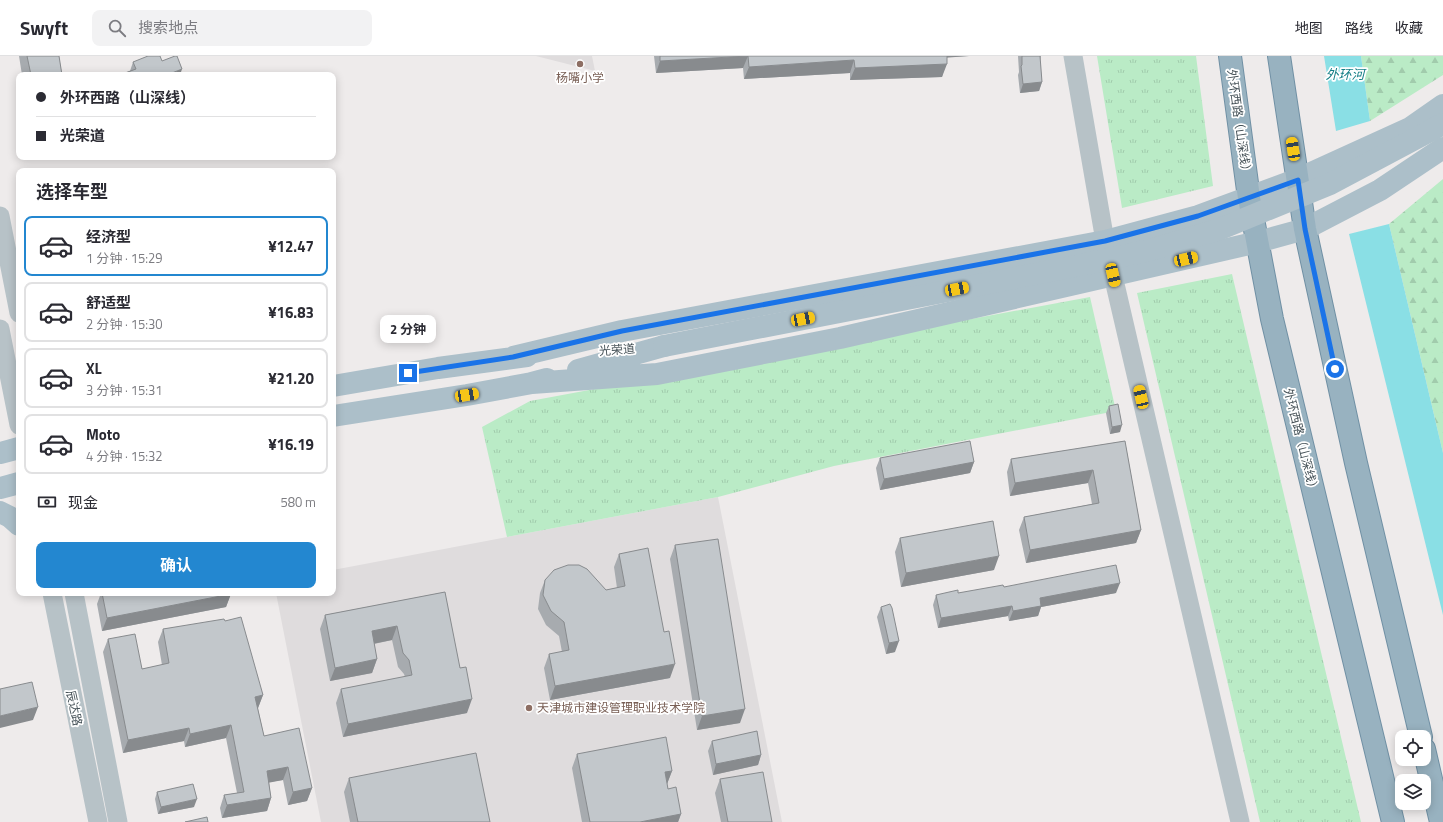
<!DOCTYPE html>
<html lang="zh">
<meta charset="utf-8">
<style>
body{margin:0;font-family:"Titillium Web","Noto Sans SC",sans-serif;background:#f2f2f3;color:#2b2b33;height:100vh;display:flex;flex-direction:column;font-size:15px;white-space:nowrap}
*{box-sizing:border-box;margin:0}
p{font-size:13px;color:#7c7c81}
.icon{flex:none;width:22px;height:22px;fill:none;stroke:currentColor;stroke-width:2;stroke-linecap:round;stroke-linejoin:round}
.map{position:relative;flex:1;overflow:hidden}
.details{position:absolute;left:16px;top:112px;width:320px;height:428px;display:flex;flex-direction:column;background:#fff;border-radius:8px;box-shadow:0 2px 10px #0003}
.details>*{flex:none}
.banner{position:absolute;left:16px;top:16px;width:320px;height:88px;border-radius:8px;box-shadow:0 2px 10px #0003;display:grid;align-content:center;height:88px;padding:0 20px;background:#fff}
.buttons{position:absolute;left:1395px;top:674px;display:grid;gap:8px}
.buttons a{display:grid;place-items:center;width:36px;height:36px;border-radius:8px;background:#fff;box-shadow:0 2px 10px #0003;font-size:20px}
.end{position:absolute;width:18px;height:18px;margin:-9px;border:5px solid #1a73e8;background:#fff;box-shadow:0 0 0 2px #fff}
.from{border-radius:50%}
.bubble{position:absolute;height:28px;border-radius:8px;background:#fff;box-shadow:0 2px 10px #0003;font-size:13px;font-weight:700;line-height:28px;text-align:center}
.car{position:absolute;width:12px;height:24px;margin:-12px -6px;border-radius:5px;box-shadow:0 0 3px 1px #0007;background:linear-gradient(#f5c518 24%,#345 0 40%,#f5c518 0 76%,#345 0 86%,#f5c518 0)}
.banner b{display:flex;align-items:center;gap:14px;height:38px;font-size:15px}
.banner b+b{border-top:1px solid #e1e1e2}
.banner i{width:10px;height:10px;background:#2b2b33}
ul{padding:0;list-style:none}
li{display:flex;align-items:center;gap:12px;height:60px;margin:0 8px 6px;padding:0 12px;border:2px solid #e1e1e2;border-radius:8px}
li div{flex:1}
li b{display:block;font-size:15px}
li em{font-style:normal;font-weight:700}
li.on{border-color:#2387d0}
li>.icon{width:36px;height:36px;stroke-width:1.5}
h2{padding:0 20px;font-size:18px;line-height:48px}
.pay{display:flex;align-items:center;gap:10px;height:44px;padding:0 20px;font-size:15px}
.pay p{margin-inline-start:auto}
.primary-button{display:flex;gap:8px;margin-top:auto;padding:8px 20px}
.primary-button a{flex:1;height:46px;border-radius:8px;background:#2387d0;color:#fff;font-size:16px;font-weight:700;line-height:46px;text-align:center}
header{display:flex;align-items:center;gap:24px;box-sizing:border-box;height:56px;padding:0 20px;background:#fff;border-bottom:1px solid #e1e1e2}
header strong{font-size:19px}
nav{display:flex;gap:22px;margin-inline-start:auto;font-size:14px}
.search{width:280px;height:36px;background:#f2f2f3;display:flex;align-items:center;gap:10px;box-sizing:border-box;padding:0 14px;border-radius:8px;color:#7c7c81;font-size:15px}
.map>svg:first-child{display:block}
.education{fill:#dfdcdd}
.grass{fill:url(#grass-tufts)}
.forest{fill:url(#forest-firs)}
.water{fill:#8adfe5}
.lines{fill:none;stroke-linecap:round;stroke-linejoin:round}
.trunk-casing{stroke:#7090a4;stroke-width:24}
.tertiary{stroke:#b7c2c7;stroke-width:19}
.primary{stroke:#acbfc9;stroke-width:22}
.trunk{stroke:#98b2c0;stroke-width:22}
.primary-bridge{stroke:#acbfc9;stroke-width:22}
.wall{fill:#a7abaf}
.shaded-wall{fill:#888b8e}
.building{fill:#c2c7cb;stroke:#888b8e}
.route{stroke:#1a73e8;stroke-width:5}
.education-dot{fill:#8d6e63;stroke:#fff;stroke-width:1.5}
.labels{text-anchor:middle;stroke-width:3.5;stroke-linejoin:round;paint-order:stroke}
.education-label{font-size:12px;fill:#785e54;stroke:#fff}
.street-label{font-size:12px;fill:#455157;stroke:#fff}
.water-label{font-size:13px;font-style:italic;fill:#147f86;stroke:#fff}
</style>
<header>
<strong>Swyft</strong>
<div class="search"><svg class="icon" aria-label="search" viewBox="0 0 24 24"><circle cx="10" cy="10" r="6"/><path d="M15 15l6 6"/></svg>搜索地点</div>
<nav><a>地图</a><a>路线</a><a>收藏</a></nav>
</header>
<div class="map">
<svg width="1443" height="766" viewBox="0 0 1443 766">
<defs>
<pattern id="grass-tufts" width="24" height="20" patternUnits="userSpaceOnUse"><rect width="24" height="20" fill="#baebc6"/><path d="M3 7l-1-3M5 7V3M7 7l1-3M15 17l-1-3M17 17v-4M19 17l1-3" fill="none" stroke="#a1cbac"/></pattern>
<pattern id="forest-firs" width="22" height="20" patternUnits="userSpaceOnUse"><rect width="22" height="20" fill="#baebc6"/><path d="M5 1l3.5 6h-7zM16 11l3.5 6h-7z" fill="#a1cbac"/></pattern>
</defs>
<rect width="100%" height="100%" fill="#eeebeb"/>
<!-- education -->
<path class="education" d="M536,0H592L595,15Z
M718,441L782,766H321L276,537H333V514Z"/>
<!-- grass -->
<path class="grass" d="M1097,0H1196L1213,130L1122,152Z
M1232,218L1361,766H1260L1137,237Z
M1090,241L1116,355L834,410L718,441L507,481L482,371L530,345Z"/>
<!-- forest -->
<path class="forest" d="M1361,0H1443V19L1370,65Z
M1443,123V397L1389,168Z"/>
<!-- water -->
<path class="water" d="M1324,0H1361L1370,65L1336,75Z
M1389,168L1443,397V559L1349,178Z"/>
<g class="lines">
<defs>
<path id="trunk" d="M1230,0L1249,142L1272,263L1393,766
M1279,0L1305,173L1356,407L1421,681
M1424,693L1441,766"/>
</defs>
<!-- trunk casing -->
<use href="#trunk" class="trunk-casing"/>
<!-- tertiary -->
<path class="tertiary" d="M1073,0L1105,185L1240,766
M0,160L19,257
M0,273L19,369
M52,537L98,766
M74,537L118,766"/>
<!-- primary -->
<path class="primary" d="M513,301L622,275L1105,185L1198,160L1298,123L1410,72L1443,49
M578,314L664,290
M532,327L657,318L840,282L1258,186L1305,173L1380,134L1443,92
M333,330L438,312L527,300
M333,360L467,339L532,327L547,323
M0,397L19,392
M0,432L19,427
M0,456L10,461L19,469"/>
<!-- trunk -->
<use href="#trunk" class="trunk"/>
<!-- primary-bridge -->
<path class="primary-bridge" d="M664,290L1081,209L1150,194L1220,173L1330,128L1443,68"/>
</g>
<!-- wall -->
<path class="wall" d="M19,0H59L62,19H22Z
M654,0H969L947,1L942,21L850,24V17L744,23L743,12L656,17Z
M1018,0H1041L1040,4L1042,26L1039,35L1020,37L1018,19L1019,16Z
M162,5L180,19H124L125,17L130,15L133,6Z
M1109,350L1120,376L1110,378L1106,357Z
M1125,385L1141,474L1136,487L1026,507L1019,474L1024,461L1092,448L1088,427L1010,440L1007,416L1011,403Z
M880,402L974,406L970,417L880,434L876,412Z
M900,482L994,514L901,531L895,496Z
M675,489L740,667L697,674L670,503Z
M619,498L670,622L550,644L544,612L549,598L562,596L559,580L546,569L538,553L540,537L545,524L606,534L617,532L614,511Z
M1004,531L1116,537L1041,551L1038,560L1009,565L1008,560L938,572L933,549L936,539L958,537Z
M445,536L467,657L343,681L336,647L341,633L405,621L404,618L398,611L392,584L374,588L377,603L372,617L330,625L320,573L325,559Z
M101,537H231L226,551L102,575L97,548Z
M881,551L895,596L886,598L877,561Z
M225,565L263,639L258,652V653L264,680L312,732L307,745L288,749L283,724L269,726L271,742L267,755L222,762L220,752L224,739L237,737L226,682L185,691L184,685L123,697L103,596L108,583L142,613L162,609L158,586L163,573Z
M712,685L761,699L758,709L713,719L708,695Z
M577,698L672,715L667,728L668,733L681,758L678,766H582L572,712Z
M349,722L490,766H350L344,736Z
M720,723L772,766H721L715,737Z
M157,736L194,751L158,758L155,743Z"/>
<!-- shaded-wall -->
<path class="shaded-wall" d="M748,0L743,12L656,17L660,5Z
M942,0H969L942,2Z
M854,4L850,17L744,23L749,11Z
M947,8L942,21L850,24L855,12Z
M182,13L180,19H167Z
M1042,26L1039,35L1020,37L1023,28Z
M1122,369L1120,376L1110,378L1112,371Z
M974,406L970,417L880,434L884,423Z
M1093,414L1088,427L1010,440L1015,427Z
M1141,474L1136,487L1026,507L1030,494Z
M999,500L994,514L901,531L906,517Z
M1120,527L1116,537L1041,551L1038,560L1009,565L1013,555L1040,542Z
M231,538L226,551L102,575L107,562Z
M1012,550L1008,560L938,572L941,562Z
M397,570L392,584L367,589L372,575Z
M899,585L895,596L886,598L889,587Z
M377,603L372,617L330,625L335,612Z
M675,608L670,622L550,644L555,630Z
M263,639L258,652L251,654L255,641Z
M472,643L467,657L343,681L348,668Z
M38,651L33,664L0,672V660Z
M745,653L740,667L697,674L702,660Z
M231,669L226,682L185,691L190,678Z
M189,672L184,685L123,697L128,684Z
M761,699L758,709L713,719L716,708Z
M288,711L283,724L262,728L267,715Z
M672,715L667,728L665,716Z
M312,732L307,745L288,749L293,736Z
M271,742L267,755L222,762L227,749Z
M197,743L194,751L158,758L161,751Z
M681,758L678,766H640Z"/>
<!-- building -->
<path class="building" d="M27,0H59L62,19H31Z
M148,0H160L162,5L175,0H177L182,13L167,19H126L125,17L136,13L133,6Z
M660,0H947V8L855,12L854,4L749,11L748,0L660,5Z
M1022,0H1040L1042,26L1023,28L1021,10L1022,9Z
M1118,348L1122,369L1112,371L1109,350Z
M970,385L974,406L884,423L880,402Z
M1125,385L1141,474L1030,494L1024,461L1099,447L1093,414L1015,427L1011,403Z
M993,465L999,500L906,517L900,482Z
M718,483L745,653L702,660L675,489Z
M648,492L664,576L669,575L675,608L555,630L549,598L569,594L564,566L551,555L543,539L545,524L554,514L568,509H579L587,513L606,534L625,530L619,498Z
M1116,509L1120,527L1040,542L1041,550L1013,555L1012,550L941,562L936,539L958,534V537L1003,529L1004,531Z
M445,536L460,612L466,611L472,643L348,668L341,633L412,619L409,604L403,597L397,570L372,575L377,603L335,612L325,559Z
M102,537H231V538L107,562Z
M890,548L892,552L899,585L889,587L881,551Z
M241,561L263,639L255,641L264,680L299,672L312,732L293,736L288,711L267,715L271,742L227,749L224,739L244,736L231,669L190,678L189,672L128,684L108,583L135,578L142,613L169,607L163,573L224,563L225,565Z
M32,626L38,651L0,660V633Z
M757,675L761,699L716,708L712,685Z
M666,681L672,715L665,716L668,733L676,731L681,758L640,766H590L577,698Z
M476,697L490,766H358L349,722Z
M763,716L772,766H728L720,723Z
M193,728L197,743L161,751L157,736Z
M207,761L208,766H185Z"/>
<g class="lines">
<!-- route -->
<path class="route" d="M408,317L513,301L622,275L1105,185L1198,160L1298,124L1305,173L1335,313"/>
</g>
<!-- markers -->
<g class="education-dot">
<circle cx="580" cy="8" r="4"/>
<circle cx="529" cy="652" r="4"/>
</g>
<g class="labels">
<!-- education labels -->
<g class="education-label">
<text x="580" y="26">杨嘴小学</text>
<text x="537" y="656" text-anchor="start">天津城市建设管理职业技术学院</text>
</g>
<!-- street labels -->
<g class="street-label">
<text transform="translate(1239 67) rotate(82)" y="4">外环西路（山深线）</text>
<text transform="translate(617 294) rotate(-4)" y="4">光荣道</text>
<text transform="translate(1301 385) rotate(76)" y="4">外环西路（山深线）</text>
<text transform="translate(74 652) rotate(78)" y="4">辰达路</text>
</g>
<!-- water labels -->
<g class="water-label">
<text x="1345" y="23">外环河</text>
</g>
</g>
</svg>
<div class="buttons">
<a><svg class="icon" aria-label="locate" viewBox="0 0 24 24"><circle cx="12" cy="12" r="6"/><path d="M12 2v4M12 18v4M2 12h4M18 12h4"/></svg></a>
<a><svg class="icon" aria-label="layers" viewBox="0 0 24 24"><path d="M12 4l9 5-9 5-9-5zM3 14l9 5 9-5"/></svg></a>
</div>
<i class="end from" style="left:1335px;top:313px"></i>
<i class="end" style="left:408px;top:317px"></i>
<div class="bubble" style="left:380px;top:259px;width:56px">2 分钟</div>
<i class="car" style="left:1293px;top:93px;rotate:351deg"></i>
<i class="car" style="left:1186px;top:203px;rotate:77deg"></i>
<i class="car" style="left:1113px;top:219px;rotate:167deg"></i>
<i class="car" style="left:957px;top:233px;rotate:79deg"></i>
<i class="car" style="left:803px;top:263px;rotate:79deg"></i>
<i class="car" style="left:467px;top:339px;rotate:80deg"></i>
<i class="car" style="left:1141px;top:341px;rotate:347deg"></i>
<div class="banner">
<b><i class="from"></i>外环西路（山深线）</b>
<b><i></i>光荣道</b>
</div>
<section class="details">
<h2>选择车型</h2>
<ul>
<li class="on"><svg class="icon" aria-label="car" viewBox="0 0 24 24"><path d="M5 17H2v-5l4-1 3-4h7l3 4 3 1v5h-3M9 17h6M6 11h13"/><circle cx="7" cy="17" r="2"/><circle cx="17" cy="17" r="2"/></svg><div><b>经济型</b><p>1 分钟 · 15:29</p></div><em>¥12.47</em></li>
<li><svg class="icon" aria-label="car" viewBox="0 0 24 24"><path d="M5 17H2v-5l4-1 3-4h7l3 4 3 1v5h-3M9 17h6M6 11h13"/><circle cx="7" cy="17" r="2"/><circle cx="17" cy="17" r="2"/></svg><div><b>舒适型</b><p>2 分钟 · 15:30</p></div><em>¥16.83</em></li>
<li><svg class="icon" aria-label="car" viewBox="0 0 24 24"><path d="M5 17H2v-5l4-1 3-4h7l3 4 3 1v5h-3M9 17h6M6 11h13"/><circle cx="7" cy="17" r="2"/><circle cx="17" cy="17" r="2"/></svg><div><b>XL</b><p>3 分钟 · 15:31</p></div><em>¥21.20</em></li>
<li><svg class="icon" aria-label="car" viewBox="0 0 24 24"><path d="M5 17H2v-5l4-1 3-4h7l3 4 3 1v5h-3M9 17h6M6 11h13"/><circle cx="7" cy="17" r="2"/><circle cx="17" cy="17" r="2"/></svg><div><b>Moto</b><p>4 分钟 · 15:32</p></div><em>¥16.19</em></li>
</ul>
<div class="pay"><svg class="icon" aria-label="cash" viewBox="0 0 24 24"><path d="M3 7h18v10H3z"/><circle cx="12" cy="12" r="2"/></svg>现金<p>580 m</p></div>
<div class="primary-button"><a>确认</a></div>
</section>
</div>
